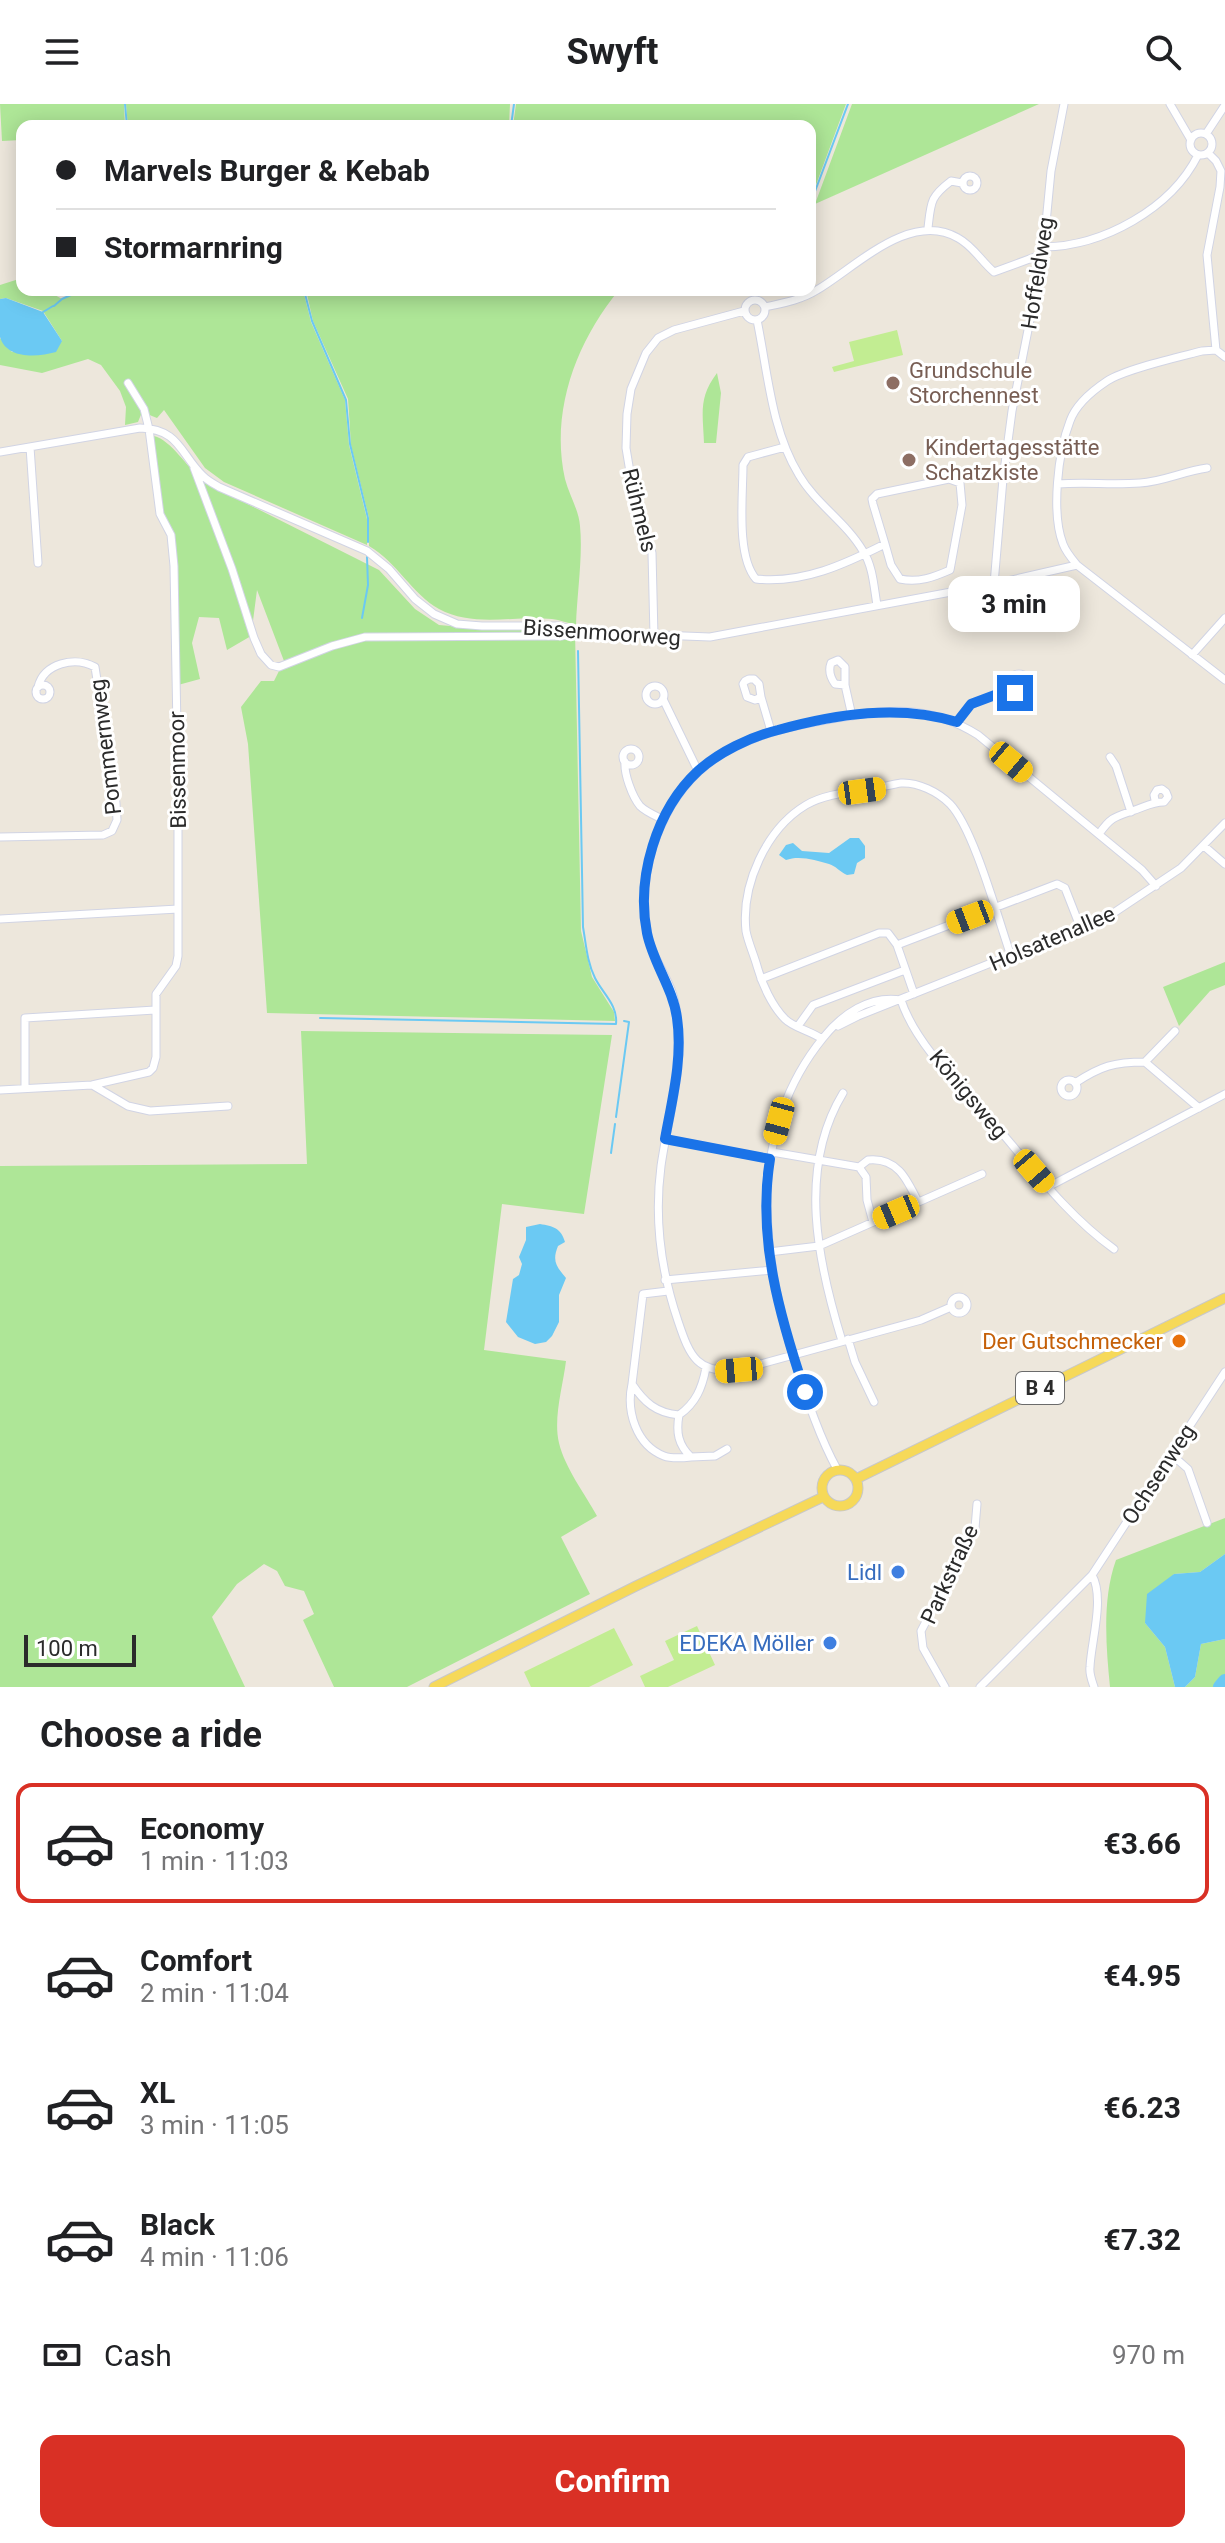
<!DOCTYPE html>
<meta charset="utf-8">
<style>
body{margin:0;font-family:Roboto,sans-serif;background:#f6f6f6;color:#202124;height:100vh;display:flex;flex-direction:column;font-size:30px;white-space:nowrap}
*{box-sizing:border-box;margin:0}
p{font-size:26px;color:#757577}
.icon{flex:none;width:44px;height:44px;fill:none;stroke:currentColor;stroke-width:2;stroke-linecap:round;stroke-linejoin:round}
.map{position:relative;height:1583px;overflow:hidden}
.side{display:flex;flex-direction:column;background:#fff;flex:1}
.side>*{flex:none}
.guide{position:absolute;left:16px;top:16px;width:800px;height:176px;border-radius:16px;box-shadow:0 4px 20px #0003;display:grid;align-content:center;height:176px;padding:0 40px;background:#fff}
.scale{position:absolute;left:24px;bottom:20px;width:112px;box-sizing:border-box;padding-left:8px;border:4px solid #2b2b2b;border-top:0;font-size:22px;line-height:28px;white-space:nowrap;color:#2b2b2b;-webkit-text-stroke:6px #fff;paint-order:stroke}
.end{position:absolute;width:36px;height:36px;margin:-18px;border:10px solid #1a73e8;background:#fff;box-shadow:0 0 0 4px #fff}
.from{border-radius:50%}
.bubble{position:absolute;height:56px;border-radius:16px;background:#fff;box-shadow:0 4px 20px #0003;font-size:26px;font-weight:700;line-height:56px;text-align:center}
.car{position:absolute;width:24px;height:48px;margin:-24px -12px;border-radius:10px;box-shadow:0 0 6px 2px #0007;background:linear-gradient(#f5c518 24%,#345 0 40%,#f5c518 0 76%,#345 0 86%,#f5c518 0)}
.guide b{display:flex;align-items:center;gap:28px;height:76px;font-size:30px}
.guide b+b{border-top:2px solid #e0e0e0}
.guide i{width:20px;height:20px;background:#202124}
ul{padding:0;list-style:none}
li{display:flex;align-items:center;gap:24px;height:120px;margin:0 16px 12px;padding:0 24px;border:4px solid transparent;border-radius:16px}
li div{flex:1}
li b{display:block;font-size:30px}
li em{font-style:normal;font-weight:700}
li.current{border-color:#d93025}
li>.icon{width:72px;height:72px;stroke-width:1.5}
h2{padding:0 40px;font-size:36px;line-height:96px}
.pay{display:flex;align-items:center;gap:20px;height:88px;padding:0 40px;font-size:30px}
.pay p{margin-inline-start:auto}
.button{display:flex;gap:16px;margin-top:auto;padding:16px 40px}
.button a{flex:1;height:92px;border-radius:16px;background:#d93025;color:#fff;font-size:32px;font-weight:700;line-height:92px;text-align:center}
header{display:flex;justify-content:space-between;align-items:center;height:104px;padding:0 40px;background:#fff;font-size:36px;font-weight:700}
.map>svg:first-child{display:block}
.green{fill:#aee697}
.pitch{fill:#c2ed92}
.water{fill:#6bc9f3}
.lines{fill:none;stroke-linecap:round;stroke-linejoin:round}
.stream{stroke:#6bc9f3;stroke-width:2}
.river{stroke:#6bc9f3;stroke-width:14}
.minor-casing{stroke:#d1d4e4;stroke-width:9}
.major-casing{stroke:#c8c8c8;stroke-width:11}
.minor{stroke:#fff;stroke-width:7}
.major{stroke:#f6d959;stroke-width:9}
.route{stroke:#1a73e8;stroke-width:10}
.education-dot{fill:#8d6e63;stroke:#fff;stroke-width:3}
.food-dot{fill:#e8710a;stroke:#fff;stroke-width:3}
.shop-dot{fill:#3f7fe0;stroke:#fff;stroke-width:3}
.labels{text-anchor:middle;stroke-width:6;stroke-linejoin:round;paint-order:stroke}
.shield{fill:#fff;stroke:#6b6b6b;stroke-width:2}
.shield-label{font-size:20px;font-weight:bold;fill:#2b2b2b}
.street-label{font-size:22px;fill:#2b2b2b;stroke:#fff}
.education-label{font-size:22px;fill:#785e54;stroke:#fff;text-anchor:start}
.food-label{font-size:22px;fill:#c56008;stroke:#fff;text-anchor:end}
.shop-label{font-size:22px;fill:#366cbe;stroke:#fff;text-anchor:end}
</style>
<header><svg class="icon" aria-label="menu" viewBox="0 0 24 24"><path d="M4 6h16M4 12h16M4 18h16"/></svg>Swyft<svg class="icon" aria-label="search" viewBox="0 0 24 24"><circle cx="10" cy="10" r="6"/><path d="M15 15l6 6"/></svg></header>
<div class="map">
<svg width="1225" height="1583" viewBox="0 0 1225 1583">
<rect width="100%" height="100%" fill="#ede7dc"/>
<!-- green -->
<path class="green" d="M0,0H124L125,22H22V36L2,37Z
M126,0H510L509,22H128Z
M516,0H846L810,97V22H513Z
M852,0H1039L815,100Z
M22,174V186H46L62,195L84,186H303L311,218L345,296L349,341L367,415V441L224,378L205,364L164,306L157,314L142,308L138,318L125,321L126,303L120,287L101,261L88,255L42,269L0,261V234L12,248L62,237L43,207L6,194L0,195V181Z
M306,186H619C576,238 550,308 565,375C569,391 579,406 580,422C583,452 577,490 576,521C568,519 560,516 552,515C515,511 474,524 439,505C412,490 397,458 369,442V414L351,341L348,295L313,217Z
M717,269L721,289L716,339H704C703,310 698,294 717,269Z
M154,332C171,336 188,364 202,377L379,466L415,505L439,521L496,526L556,524L575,527L581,827L592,873L614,908L615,917L267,909L248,640L241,603L261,577H274L284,557L257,486L251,532L227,546L219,514L199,513L192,539L200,575L178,581L176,461L162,410L152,335Z
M1225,858V881L1210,887L1179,922L1163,883Z
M301,927L612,931L584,1110L502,1100L484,1246L566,1257C563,1282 553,1314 559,1339C565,1364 585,1390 597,1412L561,1433L590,1490L407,1583H334L303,1516L314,1510L304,1487L285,1482L277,1467L264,1460L237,1480L212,1513L245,1583H0V1062L307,1060Z
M1225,1414V1450L1200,1468L1174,1470L1145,1519L1165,1543L1175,1583H1110C1106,1542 1102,1495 1116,1456Z
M1225,1535V1583H1185L1195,1573L1201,1540Z"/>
<!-- pitch -->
<path class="pitch" d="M897,226L903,251L834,268L832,263L854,257L849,238Z
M697,1522L715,1561L668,1583H645L640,1572L674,1556L665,1537Z
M614,1524L633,1561L589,1583H531L524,1568Z"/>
<!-- water -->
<path class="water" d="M6,194L43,208L62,237L56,248C38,253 7,256 0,233C0,223 0,206 0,195Z
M850,734H859L865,742V754L857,759L854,770L847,771C840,768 836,762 829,760C816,756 799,751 786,756L779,751L786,741L793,739L802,747L829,749Z
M540,1120C553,1122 561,1124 565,1138L558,1142C552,1157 556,1162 566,1174L559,1191V1218L552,1232L546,1238L535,1240L518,1233L506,1218L513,1175L519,1171L522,1160L519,1153L526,1136V1123Z
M1225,1450V1535L1201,1540L1195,1573L1185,1583H1175L1165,1543L1145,1519L1147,1490L1174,1470L1200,1468Z"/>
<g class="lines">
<!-- stream -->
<path class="stream" d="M125,0L127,22
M511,22L514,0
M814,90L848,0
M810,100V99
M304,186L312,217L346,296L350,340L368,414V438
M54,202L62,195L82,186
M43,208L53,202
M362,514L368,481L367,453
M320,914L616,920C618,901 603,890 595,874C587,858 586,840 583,823L578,547
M616,1013L629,918L624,917
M611,1049L615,1020"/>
<!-- river -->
<path class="river" d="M1220,1583L1225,1577"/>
<defs>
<path id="minor" d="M1170,0L1191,36
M1190 40a11 11 0 1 1 22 0a11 11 0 1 1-22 0Z
M1206,30L1225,1
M1208,49L1216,57L1221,67L1220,83L1207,151L1216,246
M963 79a7 7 0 1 1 14 0a7 7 0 1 1-14 0Z
M928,124C931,98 930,93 951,77L962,79
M1044,143C1103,142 1171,105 1198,51
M745 206a10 10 0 1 1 20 0a10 10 0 1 1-20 0Z
M765,203C783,199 801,196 817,186C856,163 910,106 958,134C973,142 981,157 994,168L1043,150
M757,216C768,269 771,325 799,371C816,400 846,418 863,447C873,462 874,484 877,501
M30,343L38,459
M785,343L748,353L743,361C743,392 736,452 756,475C803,480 845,460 885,440L873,400L872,395L877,390L949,375L960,379L962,401L950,466C934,473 919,479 900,475L891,461L885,440
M0,348L140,324C180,325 180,350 203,372C208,377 214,380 219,383L367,447L389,465L415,495L434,510L457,520L482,522H559L582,528L710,533L994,480L1077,461L1225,576
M194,364L232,465L254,534L261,550L271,561L279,563L332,542L365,533L561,532L580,528
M1058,380C1085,378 1112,381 1140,379C1162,378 1184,367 1207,364
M1077,461C1072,455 1066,448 1063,440C1051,409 1058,348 1070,317C1076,300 1092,287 1107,277C1125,265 1179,253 1202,247L1216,246L1225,253
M994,480L1003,375L1012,307L1043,150L1051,67L1064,0
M654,532L652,449L632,380L626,344L627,310L631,285L646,249L658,234L674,226L744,207
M1192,551L1225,514
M838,556L845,563V581L835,580C830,573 828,567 831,559Z
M1009 580a10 10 0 1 1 20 0a10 10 0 1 1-20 0Z
M749,575H754L759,580L761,593L755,596L747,593L743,580L745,577Z
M36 588a7 7 0 1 1 14 0a7 7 0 1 1-14 0Z
M845,581L852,612
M646 591a9 9 0 1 1 18 0a9 9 0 1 1-18 0Z
M761,593L771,627
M663,595L698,667
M957,618L971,600L1011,585
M623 653a8 8 0 1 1 16 0a8 8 0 1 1-16 0Z
M1110,653L1116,662L1131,708
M625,658C624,670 632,692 640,702C646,708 656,712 664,716
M1099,730C1110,714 1114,713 1132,707C1145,703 1151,698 1164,698L1168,693L1166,688L1162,685L1157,686L1154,691L1155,696
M0,733L103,731L112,727L117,716L116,699L95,563C75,552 44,559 38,583
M1204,742L1225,760
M0,815L178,805
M761,875L879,829H888L897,841
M914,890L897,841L1057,780L1065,784L1081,825
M901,896C916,942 964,986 996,1022C1033,1065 1068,1112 1114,1145
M798,922L813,901L905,866
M838,922L858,912L1109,812L1181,764L1225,719
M1175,927L1145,958L1199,1004
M822,935C811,927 794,924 785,915C772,902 762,880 757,862C754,851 748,838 746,827C741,781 766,725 806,701C826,689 854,688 877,684C884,683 893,680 901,679C918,678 938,688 950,700C974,725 998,815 1011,852
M1061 984a8 8 0 1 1 16 0a8 8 0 1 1-16 0Z
M1075,979C1101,962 1114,958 1145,958
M94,982L128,1002L150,1007L228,1002
M25,984V914L155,906
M0,986L92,981L149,968L153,964L156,953V890L176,862L178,852V679L174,462L171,431L160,410L149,325L144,305L128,279
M665,1035L770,1055
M772,1048L859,1063
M1048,1083L1225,990
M873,1118L867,1096L866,1073L859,1063L868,1056C897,1053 907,1075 918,1098
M769,1148L819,1142L982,1070
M665,1176L772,1166
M668,1187L643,1190L632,1280C644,1298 656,1309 679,1311C696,1299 702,1284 706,1264
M951 1201a8 8 0 1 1 16 0a8 8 0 1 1-16 0Z
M951,1203L921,1216L739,1266C697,1270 690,1253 678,1217C661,1167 654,1115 661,1062C667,1019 681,974 679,930C678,917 677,901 672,888C665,868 650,849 647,827C636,758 666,680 729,646C760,629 792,622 826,616C884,606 926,598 978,631L1142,766L1156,782
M848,1235L855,1258L874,1298
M842,1237C818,1159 797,1065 843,989
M632,1280C626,1307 636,1341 664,1352C672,1355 682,1354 691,1353C678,1341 676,1328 679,1311
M1171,1350L1188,1365L1207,1419
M691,1353L715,1352L727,1345
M837,1365C820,1334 808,1298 797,1264C761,1154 745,1030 823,934C842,910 870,891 901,896
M1092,1471C1105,1494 1091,1538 1090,1563C1089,1570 1092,1577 1094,1583
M945,1583L923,1544L921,1527L975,1424L977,1400
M980,1583L1092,1471L1225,1268"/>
<path id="major" d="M822 1384a18 18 0 1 1 36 0a18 18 0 1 1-36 0Z
M856,1375L1225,1194
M434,1583L636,1482L823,1393"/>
</defs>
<!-- minor casing -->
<use href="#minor" class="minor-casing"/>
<!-- major casing -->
<use href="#major" class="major-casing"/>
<!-- minor -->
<use href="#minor" class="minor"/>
<!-- major -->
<use href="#major" class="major"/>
</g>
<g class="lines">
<!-- route -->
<path class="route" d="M805,1288C780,1213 757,1135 770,1055L665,1035C672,996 683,954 677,914C673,884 653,859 647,829C636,774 656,706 698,667C719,648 750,633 778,626C836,610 899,600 957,618L971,600L1011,585L1015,589"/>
</g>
<!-- markers -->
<g class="education-dot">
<circle cx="893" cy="279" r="8"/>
<circle cx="909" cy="356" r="8"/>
</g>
<circle class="food-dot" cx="1179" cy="1237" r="8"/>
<g class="shop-dot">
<circle cx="898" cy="1468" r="8"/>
<circle cx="830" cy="1539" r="8"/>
</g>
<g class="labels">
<!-- shield labels -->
<rect class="shield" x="1016" y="1268" width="48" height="32" rx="6"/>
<g class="shield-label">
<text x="1040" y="1291">B 4</text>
</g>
<!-- street labels -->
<g class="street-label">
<text transform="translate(1037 169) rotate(-81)" y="8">Hoffeldweg</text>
<text transform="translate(640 406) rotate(76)" y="8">Rühmels</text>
<text transform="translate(602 528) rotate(4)" y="8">Bissenmoorweg</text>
<text transform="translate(105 643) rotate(-97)" y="8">Pommernweg</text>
<text transform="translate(177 666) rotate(-91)" y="8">Bissenmoor</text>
<text transform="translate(1052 834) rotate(-23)" y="8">Holsatenallee</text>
<text transform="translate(969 990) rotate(50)" y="8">Königsweg</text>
<text transform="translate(1158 1370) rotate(-57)" y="8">Ochsenweg</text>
<text transform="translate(949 1470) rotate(-65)" y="8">Parkstraße</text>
</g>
<!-- education labels -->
<g class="education-label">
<text x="909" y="274">Grundschule<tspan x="909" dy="25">Storchennest</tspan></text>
<text x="925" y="351">Kindertagesstätte<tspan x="925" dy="25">Schatzkiste</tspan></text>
</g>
<!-- food labels -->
<g class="food-label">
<text x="1163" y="1245">Der Gutschmecker</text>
</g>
<!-- shop labels -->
<g class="shop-label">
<text x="882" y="1476">Lidl</text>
<text x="814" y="1547">EDEKA Möller</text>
</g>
</g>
</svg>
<div class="scale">100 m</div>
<i class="end from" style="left:805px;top:1288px"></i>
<i class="end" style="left:1015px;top:589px"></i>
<div class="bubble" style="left:948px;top:472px;width:132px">3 min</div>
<i class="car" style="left:1011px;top:658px;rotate:130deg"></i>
<i class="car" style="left:862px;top:687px;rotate:82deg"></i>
<i class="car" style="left:970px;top:813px;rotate:249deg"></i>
<i class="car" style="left:779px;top:1017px;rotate:195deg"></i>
<i class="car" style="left:1034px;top:1067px;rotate:139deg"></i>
<i class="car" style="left:896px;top:1108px;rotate:247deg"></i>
<i class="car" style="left:739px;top:1266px;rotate:265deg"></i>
<div class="guide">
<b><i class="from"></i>Marvels Burger &amp; Kebab</b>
<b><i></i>Stormarnring</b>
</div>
</div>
<section class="side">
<h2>Choose a ride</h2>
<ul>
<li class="current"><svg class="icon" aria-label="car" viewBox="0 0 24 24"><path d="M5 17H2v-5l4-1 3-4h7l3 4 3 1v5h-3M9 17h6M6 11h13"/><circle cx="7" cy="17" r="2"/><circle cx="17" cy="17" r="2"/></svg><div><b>Economy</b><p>1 min · 11:03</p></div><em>€3.66</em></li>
<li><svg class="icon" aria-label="car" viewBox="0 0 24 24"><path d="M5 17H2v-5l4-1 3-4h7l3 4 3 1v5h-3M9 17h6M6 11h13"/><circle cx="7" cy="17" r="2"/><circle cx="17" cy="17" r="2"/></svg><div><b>Comfort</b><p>2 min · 11:04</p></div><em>€4.95</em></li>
<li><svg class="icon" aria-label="car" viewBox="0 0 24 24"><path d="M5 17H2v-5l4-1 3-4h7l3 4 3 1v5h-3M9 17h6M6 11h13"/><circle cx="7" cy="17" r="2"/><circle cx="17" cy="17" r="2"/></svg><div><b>XL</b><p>3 min · 11:05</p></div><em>€6.23</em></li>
<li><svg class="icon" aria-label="car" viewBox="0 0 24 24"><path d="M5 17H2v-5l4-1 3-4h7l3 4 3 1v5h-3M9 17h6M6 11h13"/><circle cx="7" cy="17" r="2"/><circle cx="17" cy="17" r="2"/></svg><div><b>Black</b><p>4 min · 11:06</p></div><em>€7.32</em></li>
</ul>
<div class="pay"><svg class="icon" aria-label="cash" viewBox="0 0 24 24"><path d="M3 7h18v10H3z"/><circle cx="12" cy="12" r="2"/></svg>Cash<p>970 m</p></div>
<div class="button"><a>Confirm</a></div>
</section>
